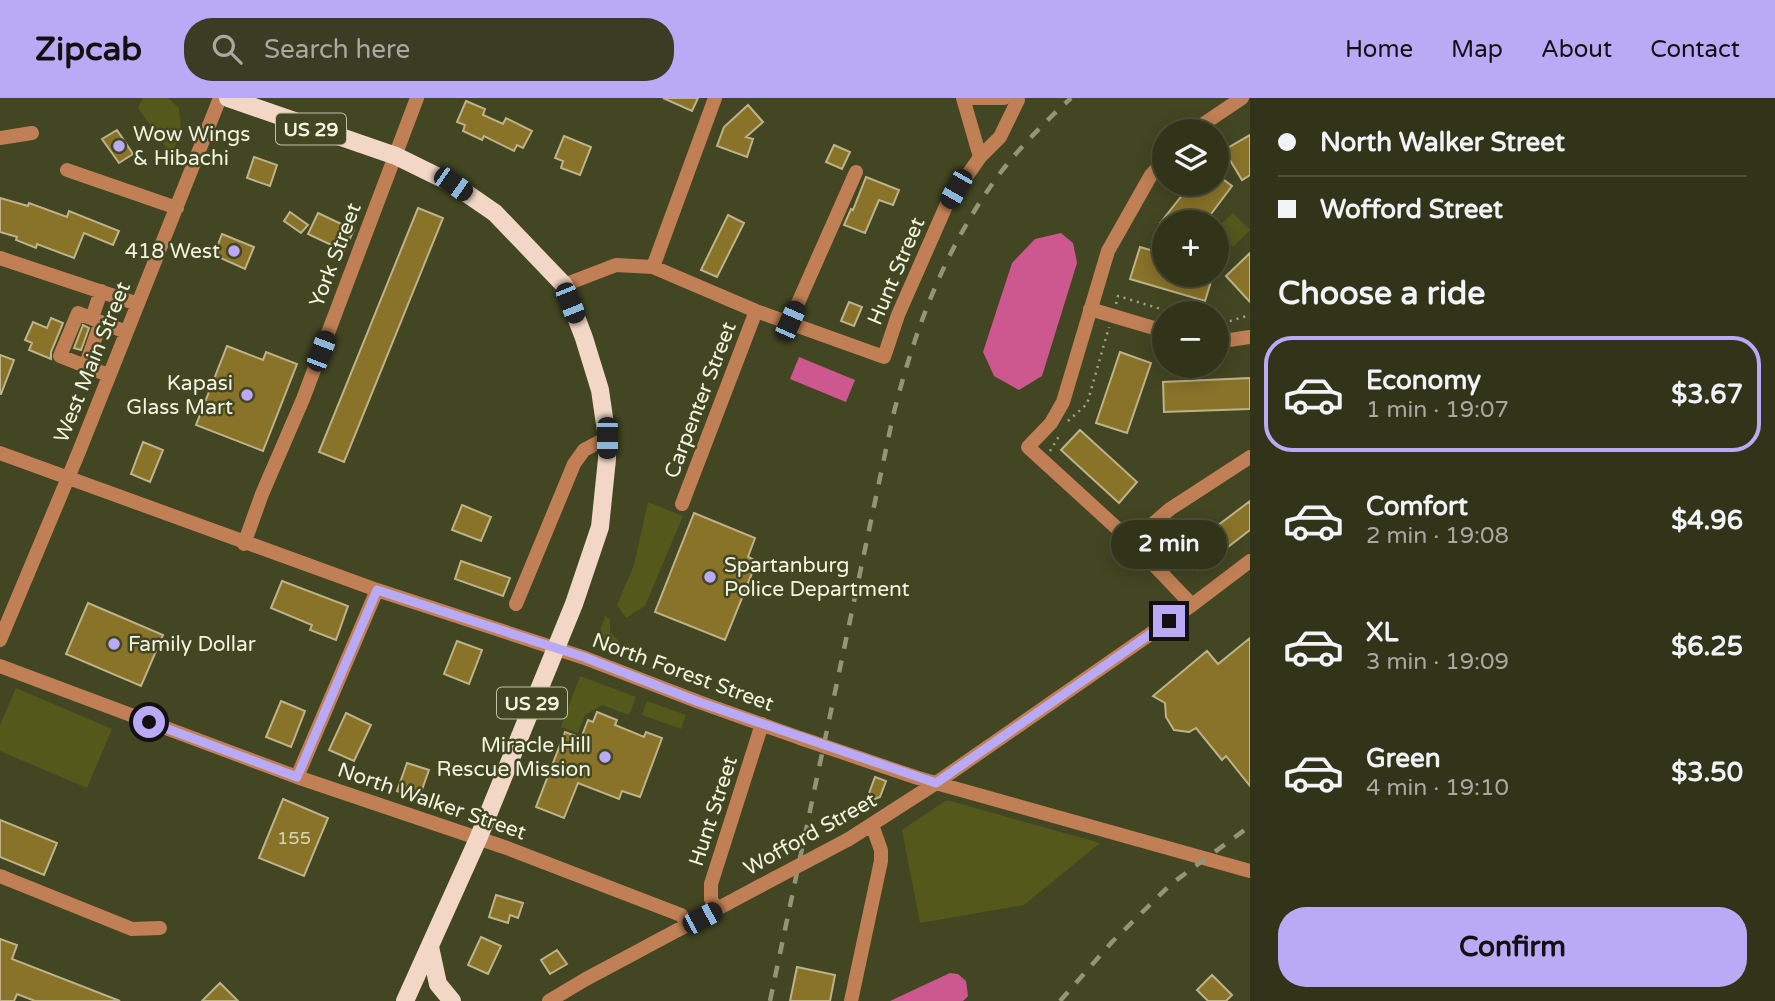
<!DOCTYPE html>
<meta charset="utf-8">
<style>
body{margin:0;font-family:"Varela Round",sans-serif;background:#3a3c23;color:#f1f3f6;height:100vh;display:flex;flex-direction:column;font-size:26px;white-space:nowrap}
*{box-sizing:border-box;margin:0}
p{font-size:23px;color:#a8aaa2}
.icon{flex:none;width:38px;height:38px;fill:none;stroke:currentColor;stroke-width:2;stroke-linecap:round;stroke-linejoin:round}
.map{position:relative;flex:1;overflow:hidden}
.panel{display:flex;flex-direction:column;background:#32341a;width:525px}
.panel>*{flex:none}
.banner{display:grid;align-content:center;height:154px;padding:0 28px;background:#32341a}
.tools{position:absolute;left:1152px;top:21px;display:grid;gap:14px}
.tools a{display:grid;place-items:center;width:77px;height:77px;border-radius:50%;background:#32341a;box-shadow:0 4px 18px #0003,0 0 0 2px #4d4f39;font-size:35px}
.end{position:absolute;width:32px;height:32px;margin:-16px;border:9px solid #baaaf6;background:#111;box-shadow:0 0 0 4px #111}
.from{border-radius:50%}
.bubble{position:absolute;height:49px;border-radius:24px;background:#32341a;box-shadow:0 4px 18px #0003,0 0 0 2px #4d4f39;font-size:23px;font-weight:700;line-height:49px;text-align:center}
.car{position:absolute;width:21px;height:42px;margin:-21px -10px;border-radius:9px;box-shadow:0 0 5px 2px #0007;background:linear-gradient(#222 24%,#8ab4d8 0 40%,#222 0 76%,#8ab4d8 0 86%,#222 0)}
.banner b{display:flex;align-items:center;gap:24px;height:66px;font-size:26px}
.banner b+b{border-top:2px solid #4d4f39}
.banner i{width:18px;height:18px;background:#f1f3f6}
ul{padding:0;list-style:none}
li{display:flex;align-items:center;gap:21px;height:116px;margin:0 14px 10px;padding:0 14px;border:4px solid transparent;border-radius:28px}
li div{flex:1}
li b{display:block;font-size:26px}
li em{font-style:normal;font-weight:700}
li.current{border-color:#baaaf6}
li>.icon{width:63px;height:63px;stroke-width:1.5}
h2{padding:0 28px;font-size:32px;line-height:84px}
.cta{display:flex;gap:14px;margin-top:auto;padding:14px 28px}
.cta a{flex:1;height:80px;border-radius:28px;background:#baaaf6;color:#111;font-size:28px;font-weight:700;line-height:80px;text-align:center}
header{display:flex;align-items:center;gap:42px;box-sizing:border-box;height:98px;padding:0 35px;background:#baaaf6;color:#111}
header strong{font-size:33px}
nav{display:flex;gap:38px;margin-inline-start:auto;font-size:24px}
.search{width:490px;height:63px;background:#3a3c23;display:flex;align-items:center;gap:18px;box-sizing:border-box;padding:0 24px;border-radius:28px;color:#a8aaa2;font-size:26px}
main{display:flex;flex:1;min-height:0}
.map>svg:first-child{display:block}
.green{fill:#54581b}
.water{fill:#cd588f}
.building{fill:#887329;stroke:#beb28a;stroke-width:2}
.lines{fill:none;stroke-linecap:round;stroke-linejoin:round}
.path{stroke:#a2a58a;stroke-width:2.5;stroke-dasharray:2 5;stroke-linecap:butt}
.minor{stroke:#c07f55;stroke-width:14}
.major{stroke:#f2d7c7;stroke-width:18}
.rail{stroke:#929578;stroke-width:4.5;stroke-dasharray:12 12;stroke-linecap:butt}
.minor-bridge{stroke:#c07f55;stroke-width:14}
.route{stroke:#baaaf6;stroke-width:9}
.poi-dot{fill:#baaaf6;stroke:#434622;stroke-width:2.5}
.labels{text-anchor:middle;stroke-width:5;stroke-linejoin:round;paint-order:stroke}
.number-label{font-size:18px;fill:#d7d4b2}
.shield{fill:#434622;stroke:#bdc0a6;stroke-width:2}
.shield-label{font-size:19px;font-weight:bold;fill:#f1f4df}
.poi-label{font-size:21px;fill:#f1f4df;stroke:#434622;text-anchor:start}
.street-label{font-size:21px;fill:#f1f4df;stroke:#434622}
</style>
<header>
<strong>Zipcab</strong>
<div class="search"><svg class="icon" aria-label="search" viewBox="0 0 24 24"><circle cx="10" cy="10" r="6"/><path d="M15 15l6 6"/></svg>Search here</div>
<nav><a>Home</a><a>Map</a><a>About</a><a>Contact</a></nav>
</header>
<main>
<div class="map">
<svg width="1250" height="903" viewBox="0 0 1250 903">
<rect width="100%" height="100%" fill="#434622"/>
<!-- green -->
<path class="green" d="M143,0H168L179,10L181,30L172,58L138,10Z
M1233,115L1250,132L1233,149L1216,131Z
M648,404L683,418L645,508L626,520L617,507L634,467Z
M605,518L610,521V534L620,544L616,552L607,548L598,539Z
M580,578L636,599L629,617L602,607L585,617L578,635L561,629Z
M16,590L112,631L87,690L0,653V627Z
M647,603L686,617L681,631L642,617Z
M947,702L1100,745L1024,807L920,825L902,732Z"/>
<!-- water -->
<path class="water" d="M1061,135L1073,145L1077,165L1042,278L1019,292L994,278L983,254L1012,165L1035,141Z
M799,259L855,282L846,304L790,281Z
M950,875L958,876L966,883L968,898L963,903H890Z"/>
<!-- building -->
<path class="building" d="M663,0H698L692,13Z
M466,3L485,11L483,17L503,26L506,20L532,33L523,50L517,47L514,53L484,38L482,42L463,33L465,27L457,24Z
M748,7L763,24L746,39L753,41L747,59L717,48L724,29Z
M117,32L133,56L119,65L102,41Z
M1250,37V77L1242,82L1224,52Z
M564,38L591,49L580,77L561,70L563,63L555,60Z
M834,47L850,54L842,71L826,64Z
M254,59L277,67L270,88L247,80Z
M1216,76L1232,88L1205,124H1161L1191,86H1216Z
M866,79L899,92L893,107L879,102L865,135L844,127L851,111L853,112Z
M0,100L28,108L29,105L67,119L69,113L119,133L113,147L84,135L74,160L37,146L36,150L16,142L17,139L0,134Z
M418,110L443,120L344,364L319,354Z
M290,114L308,127L301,135L284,123Z
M318,115L354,132L344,153L308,136Z
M728,117L744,125L717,179L701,172Z
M222,136L254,149L245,171L214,157Z
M1140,149L1164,156V177H1213L1205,203L1130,181Z
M1250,155V204L1226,178Z
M849,204L862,209L854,228L841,223Z
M51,220L63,225L51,254V261L29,252L32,245L25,242L33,224L47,230Z
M83,227L89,230L81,252L74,250Z
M227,248L263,262L266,254L297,266L263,353L196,327Z
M1120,254L1151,265L1127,335L1096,325Z
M0,257L14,262L1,296H0Z
M1250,280V311L1164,314L1163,284Z
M1080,332L1137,384L1119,405L1061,352Z
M143,344L163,352L150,384L131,376Z
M1250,403V432L1198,472L1184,453Z
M462,407L491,419L481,443L452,432Z
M694,415L755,440L748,459L757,463L725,542L655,514Z
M461,463L510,480L503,498L455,481Z
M282,483L348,508L336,542L310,532L312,527L271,510Z
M88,505L163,537L141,588L66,556Z
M1250,540V688L1226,658L1222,662L1196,630L1189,634L1174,632L1166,619L1165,605L1153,598L1207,553L1218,566Z
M457,543L482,552L469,586L444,576Z
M281,603L305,613L291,649L266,639Z
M597,614L617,622L615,627L644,639L646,634L662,640L640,699L622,693L619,701L578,685L564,720L536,709L565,634L581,640L588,622L593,624Z
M346,615L371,627L354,663L329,652Z
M407,665L429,672L419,700L397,693Z
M875,679L886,683L880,699L875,701L868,698Z
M283,701L328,720L304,778L259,760Z
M0,722L57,745L44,777L0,759Z
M496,797L523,805L518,820L510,817L508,825L489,819Z
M481,839L501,848L488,876L468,867Z
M0,841L17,847L12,861L120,903H35L17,896L14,903H0Z
M557,852L567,866L550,876L541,862Z
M797,869L835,877L830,903H790Z
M1212,877L1232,897L1226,903H1208L1197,892Z
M220,885L238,903H202Z"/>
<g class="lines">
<!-- path -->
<path class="path" d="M1116,206L1118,198L1174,215
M1216,223L1227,224L1250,217
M1068,323L1087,306L1109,229
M1050,353L1059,338"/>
<!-- minor -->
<path class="minor" d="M963,0L980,59
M965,0H1004
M1193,33L1242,0
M0,40L32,35
M1164,63L1151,77L1108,153L1063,304L1051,325L1028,349L1132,444L1192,507
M67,72L177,110
M0,160L138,206
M653,169L715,0
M564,187L616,167L653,169L756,213L884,259L898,217L946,108L980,59L1000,39L1018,2L1015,0
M1090,211L1164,233
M92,220L101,193
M790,223L856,74
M1216,244L1250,239
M85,269L101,224
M108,277L60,258L78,215L126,234
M0,355L377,492L585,560L699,604L800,640
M682,406L756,213
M1132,444L1170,411L1250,359
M244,446L262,396L303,301L417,0
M516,506L574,366L584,352L607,340
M0,542L78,356L220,0
M0,568L297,679L507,750L681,817L688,827
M859,660L918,680L1250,773
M297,679L377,492
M849,741L936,685L1192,507L1250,463
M0,778L132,831L160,830
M717,812L711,801V786L762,626
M549,903L586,881L760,788
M851,903L881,763V752L872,727"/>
<!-- major -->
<path class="major" d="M228,0L396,58L453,86L495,115L564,187L584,240L600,292L607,340V361L600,429L574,506L478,741L405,903
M430,849L438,886L452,903"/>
<!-- rail -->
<path class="rail" d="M770,903L893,318C915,230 946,147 1001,74C1022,47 1046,23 1071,0
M1060,903L1112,844L1171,786L1250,728"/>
<!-- minor-bridge -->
<path class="minor-bridge" d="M800,640L859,660
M760,788L849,741"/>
</g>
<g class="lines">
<!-- route -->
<path class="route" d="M149,624L297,679L377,492L584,559L699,604L936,685L1169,523"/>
</g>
<!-- markers -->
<g class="poi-dot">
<circle cx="119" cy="48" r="7"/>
<circle cx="234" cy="153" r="7"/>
<circle cx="247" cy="297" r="7"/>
<circle cx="710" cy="479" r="7"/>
<circle cx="114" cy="546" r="7"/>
<circle cx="605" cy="659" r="7"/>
</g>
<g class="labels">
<!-- number labels -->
<g class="number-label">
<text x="294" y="746">155</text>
</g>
<!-- shield labels -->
<g class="shield">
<rect x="276" y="15.5" width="70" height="31" rx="5"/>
<rect x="497" y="589.5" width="70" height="31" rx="5"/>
</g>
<g class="shield-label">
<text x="311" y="38">US 29</text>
<text x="532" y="612">US 29</text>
</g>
<!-- poi labels -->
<g class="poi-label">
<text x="133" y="43">Wow Wings<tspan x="133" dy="24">&amp; Hibachi</tspan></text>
<text x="220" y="160" text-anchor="end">418 West</text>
<text x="233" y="292" text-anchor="end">Kapasi<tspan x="233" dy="24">Glass Mart</tspan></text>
<text x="724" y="474">Spartanburg<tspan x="724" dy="24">Police Department</tspan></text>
<text x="128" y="553">Family Dollar</text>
<text x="591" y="654" text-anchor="end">Miracle Hill<tspan x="591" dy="24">Rescue Mission</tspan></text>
</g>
<!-- street labels -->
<g class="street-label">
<text transform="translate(335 157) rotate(-69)" y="7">York Street</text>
<text transform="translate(896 173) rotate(-67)" y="7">Hunt Street</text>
<text transform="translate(92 264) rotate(-68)" y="7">West Main Street</text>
<text transform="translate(700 302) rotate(-69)" y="7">Carpenter Street</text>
<text transform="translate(683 574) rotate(20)" y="7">North Forest Street</text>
<text transform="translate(432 703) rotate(19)" y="7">North Walker Street</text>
<text transform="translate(713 713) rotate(-72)" y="7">Hunt Street</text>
<text transform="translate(810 736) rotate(-29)" y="7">Wofford Street</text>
</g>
</g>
</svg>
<div class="tools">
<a><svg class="icon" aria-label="layers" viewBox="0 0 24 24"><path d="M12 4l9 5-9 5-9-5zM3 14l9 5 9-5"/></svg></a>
<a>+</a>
<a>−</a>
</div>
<i class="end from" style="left:149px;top:624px"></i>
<i class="end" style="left:1169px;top:523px"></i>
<div class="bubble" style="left:1111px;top:422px;width:116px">2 min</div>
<i class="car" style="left:453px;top:86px;rotate:125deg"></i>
<i class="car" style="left:956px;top:91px;rotate:210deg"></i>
<i class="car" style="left:570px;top:205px;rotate:158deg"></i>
<i class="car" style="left:790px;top:223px;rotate:24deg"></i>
<i class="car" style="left:321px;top:253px;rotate:21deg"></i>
<i class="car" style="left:607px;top:340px;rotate:180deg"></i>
<i class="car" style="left:702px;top:820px;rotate:62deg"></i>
</div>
<section class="panel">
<div class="banner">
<b><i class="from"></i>North Walker Street</b>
<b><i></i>Wofford Street</b>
</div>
<h2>Choose a ride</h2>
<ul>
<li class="current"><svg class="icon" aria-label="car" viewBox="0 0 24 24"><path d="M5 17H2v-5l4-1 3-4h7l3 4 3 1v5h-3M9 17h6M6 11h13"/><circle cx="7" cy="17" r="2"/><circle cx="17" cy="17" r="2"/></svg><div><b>Economy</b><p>1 min · 19:07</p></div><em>$3.67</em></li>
<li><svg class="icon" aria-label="car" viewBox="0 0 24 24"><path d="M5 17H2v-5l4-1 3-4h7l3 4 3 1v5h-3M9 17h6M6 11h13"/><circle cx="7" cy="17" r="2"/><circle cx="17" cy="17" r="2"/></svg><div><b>Comfort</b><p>2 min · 19:08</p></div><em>$4.96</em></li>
<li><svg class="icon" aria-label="car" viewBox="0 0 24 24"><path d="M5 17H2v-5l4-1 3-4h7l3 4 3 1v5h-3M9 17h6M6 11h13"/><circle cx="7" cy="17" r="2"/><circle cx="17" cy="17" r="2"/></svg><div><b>XL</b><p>3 min · 19:09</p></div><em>$6.25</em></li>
<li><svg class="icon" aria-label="car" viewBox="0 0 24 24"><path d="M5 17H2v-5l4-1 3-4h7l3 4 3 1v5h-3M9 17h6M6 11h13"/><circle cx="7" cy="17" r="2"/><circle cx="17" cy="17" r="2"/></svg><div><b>Green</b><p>4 min · 19:10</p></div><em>$3.50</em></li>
</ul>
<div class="cta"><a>Confirm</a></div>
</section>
</main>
